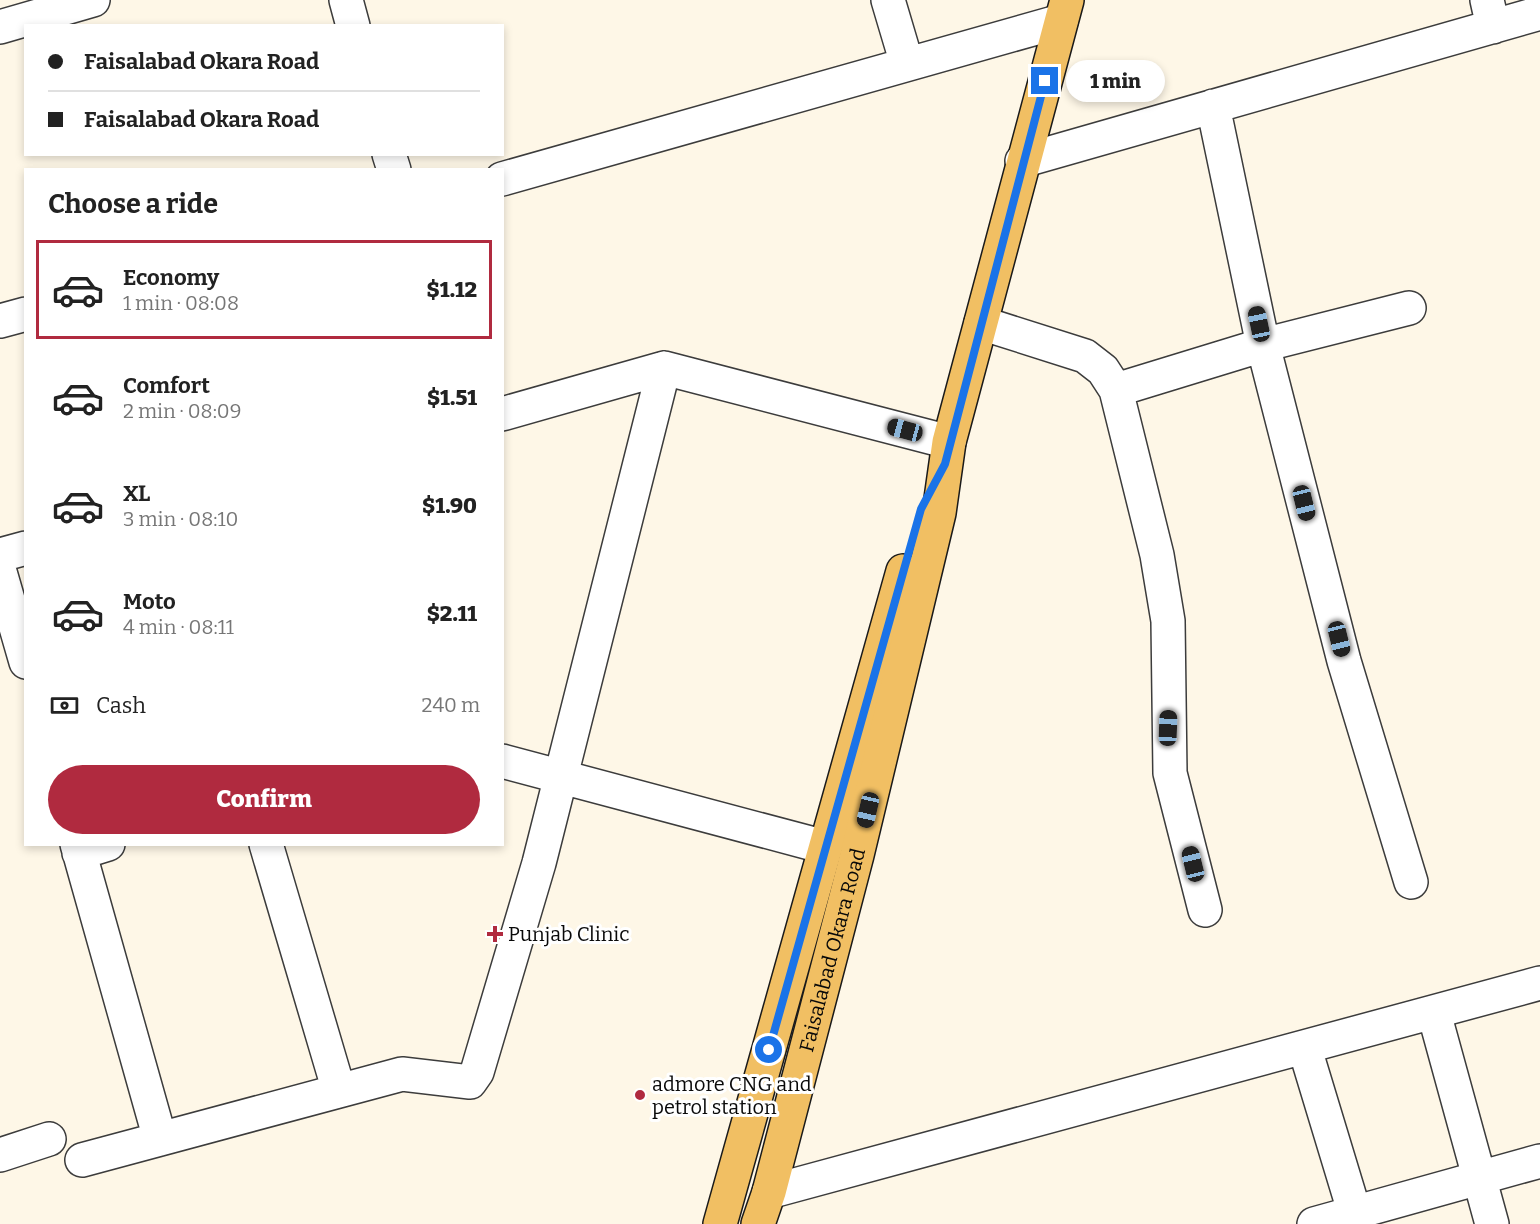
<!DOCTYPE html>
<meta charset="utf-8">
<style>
body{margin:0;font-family:Bitter,serif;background:#f2f2f2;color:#222;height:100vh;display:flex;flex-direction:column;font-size:22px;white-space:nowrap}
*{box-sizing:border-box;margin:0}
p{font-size:20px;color:#767676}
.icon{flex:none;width:33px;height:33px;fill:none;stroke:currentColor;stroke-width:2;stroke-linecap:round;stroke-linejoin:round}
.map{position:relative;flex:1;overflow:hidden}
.drawer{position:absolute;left:24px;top:168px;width:480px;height:678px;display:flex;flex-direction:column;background:#fff;border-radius:0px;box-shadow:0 3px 9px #0003}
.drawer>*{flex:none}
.top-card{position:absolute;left:24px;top:24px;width:480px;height:132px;border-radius:0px;box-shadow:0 3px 9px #0003;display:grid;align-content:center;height:132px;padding:0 24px;background:#fff}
.end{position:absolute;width:27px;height:27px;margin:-14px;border:8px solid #1a73e8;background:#fff;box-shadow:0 0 0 3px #fff}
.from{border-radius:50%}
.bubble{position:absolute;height:42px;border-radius:21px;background:#fff;box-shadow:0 3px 9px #0003;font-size:20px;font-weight:800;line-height:42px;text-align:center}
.car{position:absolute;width:18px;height:36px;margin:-18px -9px;border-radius:8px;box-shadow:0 0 4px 2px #0007;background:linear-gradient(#222 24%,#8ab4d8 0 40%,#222 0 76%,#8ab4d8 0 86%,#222 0)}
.top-card b{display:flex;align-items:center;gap:21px;height:57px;font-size:22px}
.top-card b+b{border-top:2px solid #e0e0e0}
.top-card i{width:15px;height:15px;background:#222}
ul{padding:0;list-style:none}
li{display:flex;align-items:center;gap:18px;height:99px;margin:0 12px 9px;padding:0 12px;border:3px solid transparent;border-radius:0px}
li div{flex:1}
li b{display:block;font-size:22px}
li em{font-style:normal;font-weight:800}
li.selected{border-color:#b02a3f}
li>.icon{width:54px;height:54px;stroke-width:1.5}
h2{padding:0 24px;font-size:27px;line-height:72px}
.pay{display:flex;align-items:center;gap:15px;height:66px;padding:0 24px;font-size:22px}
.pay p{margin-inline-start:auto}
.cta{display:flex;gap:12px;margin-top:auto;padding:12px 24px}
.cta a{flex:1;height:69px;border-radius:36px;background:#b02a3f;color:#fff;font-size:24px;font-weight:800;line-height:69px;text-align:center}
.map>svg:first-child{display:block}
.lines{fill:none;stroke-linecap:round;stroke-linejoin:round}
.minor-casing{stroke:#3c3c3c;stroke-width:36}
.major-casing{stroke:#1a1a1a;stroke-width:36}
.minor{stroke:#fff;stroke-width:33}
.major{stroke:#f1bf63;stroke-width:33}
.route{stroke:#1a73e8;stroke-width:8}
.poi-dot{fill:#b02a3f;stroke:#fff;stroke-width:2}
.labels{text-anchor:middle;stroke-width:6;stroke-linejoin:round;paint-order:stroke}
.poi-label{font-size:20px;fill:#090909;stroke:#fff;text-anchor:start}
.street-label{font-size:20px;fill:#090909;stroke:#fff}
</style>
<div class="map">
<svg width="1540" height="1224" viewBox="0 0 1540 1224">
<rect width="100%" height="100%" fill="#fef7e7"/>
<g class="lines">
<defs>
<path id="minor" d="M346,0L353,26
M888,0L907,64
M1487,0L1493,27
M0,27L93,0
M1213,106L1263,345L1344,661L1411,882
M389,154L394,170
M1022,161L1540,13
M502,179L1061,21
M0,321L26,314
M981,323L1085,356L1103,370L1116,390L1157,555L1168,621L1170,773L1205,910
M1116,390L1263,345L1409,308
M502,414L664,368L949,442
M0,555L26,548
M0,572L26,662
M502,761L825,847
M77,844L160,1139
M266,844L339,1091
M79,853L108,844
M1434,1013L1492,1224
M1305,1049L1358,1224
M0,1155L49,1139
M82,1160L402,1074L470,1082L477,1072L539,863L664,368
M769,1192L1540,983
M1314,1224L1540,1161"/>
<g id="major">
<path d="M720,1224L903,571"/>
<path id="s1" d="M758,1224L769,1192L857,855L939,513L949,442L1067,0"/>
</g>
</defs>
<!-- minor casing -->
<use href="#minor" class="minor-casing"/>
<!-- major casing -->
<use href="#major" class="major-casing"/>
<!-- minor -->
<use href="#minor" class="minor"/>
<!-- major -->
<use href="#major" class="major"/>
</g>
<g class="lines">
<!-- route -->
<path class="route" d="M769,1050L921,509L945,464L1045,81"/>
</g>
<!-- markers -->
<g class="poi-dot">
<path d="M492 925h6v6h6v6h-6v6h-6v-6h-6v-6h6z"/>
<circle cx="640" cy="1095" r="6"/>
</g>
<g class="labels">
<!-- poi labels -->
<g class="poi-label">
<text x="508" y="941">Punjab Clinic</text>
<text x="652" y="1091">admore CNG and<tspan x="652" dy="23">petrol station</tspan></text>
</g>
<!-- street labels -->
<g class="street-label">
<text dy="7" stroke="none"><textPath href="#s1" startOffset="284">Faisalabad Okara Road</textPath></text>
</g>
</g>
</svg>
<i class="end from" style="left:769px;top:1050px"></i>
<i class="end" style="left:1045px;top:81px"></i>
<div class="bubble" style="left:1066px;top:60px;width:99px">1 min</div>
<i class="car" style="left:1259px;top:324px;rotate:348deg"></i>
<i class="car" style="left:905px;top:430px;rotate:285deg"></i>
<i class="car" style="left:1304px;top:503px;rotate:166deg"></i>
<i class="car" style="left:1339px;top:639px;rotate:166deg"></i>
<i class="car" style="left:1168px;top:728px;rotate:2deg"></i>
<i class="car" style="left:868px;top:810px;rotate:193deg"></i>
<i class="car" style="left:1193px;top:864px;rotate:346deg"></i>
<div class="top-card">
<b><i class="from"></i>Faisalabad Okara Road</b>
<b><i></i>Faisalabad Okara Road</b>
</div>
<section class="drawer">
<h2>Choose a ride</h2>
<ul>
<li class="selected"><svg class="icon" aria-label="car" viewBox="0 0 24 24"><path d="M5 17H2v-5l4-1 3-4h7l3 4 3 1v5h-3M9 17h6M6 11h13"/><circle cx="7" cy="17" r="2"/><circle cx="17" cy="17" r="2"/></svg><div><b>Economy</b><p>1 min · 08:08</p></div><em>$1.12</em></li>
<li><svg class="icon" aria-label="car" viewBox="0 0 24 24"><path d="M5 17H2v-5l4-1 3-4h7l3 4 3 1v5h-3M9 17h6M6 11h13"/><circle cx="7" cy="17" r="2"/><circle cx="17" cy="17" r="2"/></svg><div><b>Comfort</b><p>2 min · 08:09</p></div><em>$1.51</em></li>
<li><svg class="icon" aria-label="car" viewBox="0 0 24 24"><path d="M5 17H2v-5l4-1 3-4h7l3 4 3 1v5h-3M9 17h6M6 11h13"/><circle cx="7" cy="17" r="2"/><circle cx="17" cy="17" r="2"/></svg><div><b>XL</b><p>3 min · 08:10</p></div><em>$1.90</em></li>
<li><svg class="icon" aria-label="car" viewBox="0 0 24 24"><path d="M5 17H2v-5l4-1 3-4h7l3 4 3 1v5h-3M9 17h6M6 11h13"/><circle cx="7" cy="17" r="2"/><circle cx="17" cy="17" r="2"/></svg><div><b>Moto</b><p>4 min · 08:11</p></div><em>$2.11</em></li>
</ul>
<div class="pay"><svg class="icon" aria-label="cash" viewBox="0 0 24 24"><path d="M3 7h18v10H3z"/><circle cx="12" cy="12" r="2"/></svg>Cash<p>240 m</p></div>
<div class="cta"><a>Confirm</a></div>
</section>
</div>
